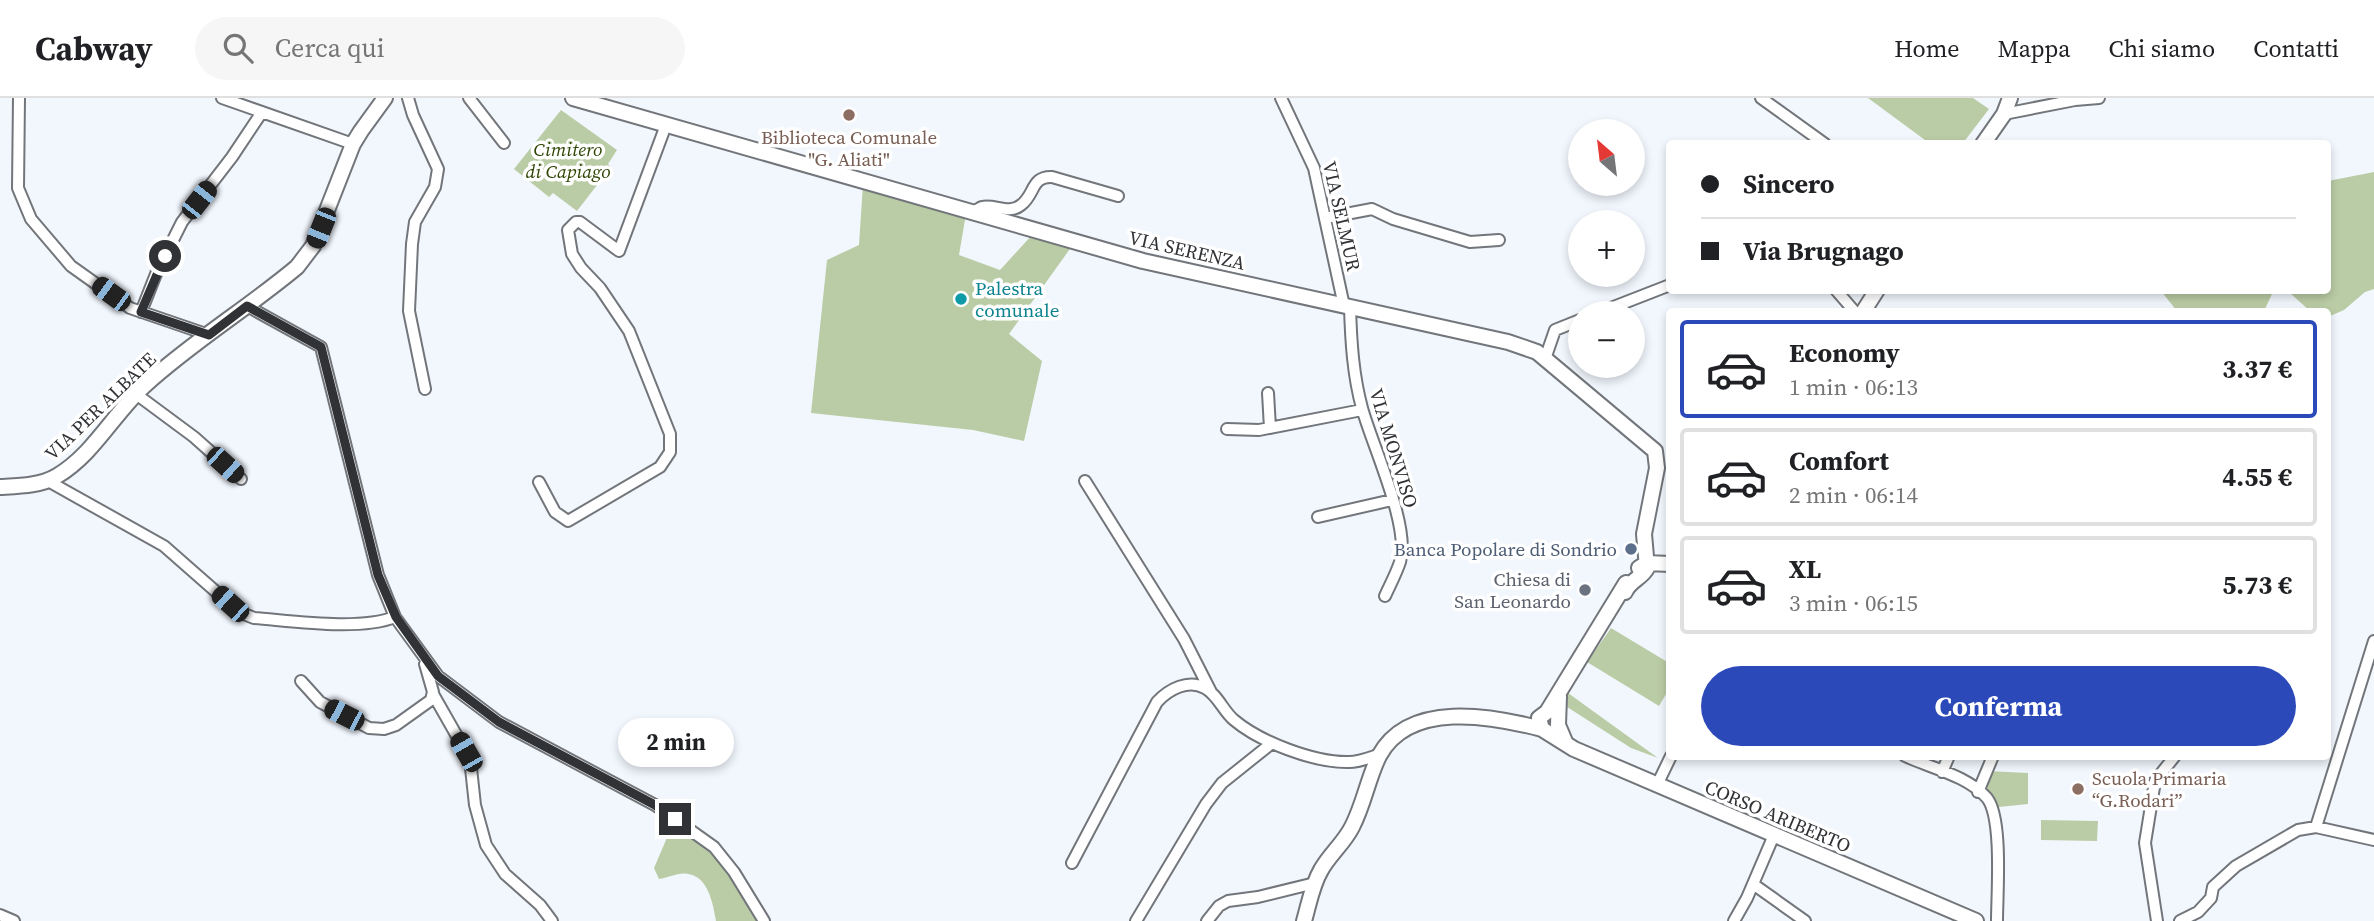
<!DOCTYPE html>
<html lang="it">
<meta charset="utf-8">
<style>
body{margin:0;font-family:"Source Serif 4",serif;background:#f6f6f6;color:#202124;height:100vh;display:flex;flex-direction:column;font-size:26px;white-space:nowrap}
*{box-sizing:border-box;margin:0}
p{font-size:23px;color:#757577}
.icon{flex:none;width:38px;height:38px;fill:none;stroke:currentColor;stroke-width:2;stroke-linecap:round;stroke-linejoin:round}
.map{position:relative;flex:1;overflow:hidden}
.side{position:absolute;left:1666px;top:210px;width:665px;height:452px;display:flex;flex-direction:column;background:#fff;border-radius:7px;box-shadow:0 4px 10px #0003}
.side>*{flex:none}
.hud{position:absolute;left:1666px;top:42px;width:665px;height:154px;border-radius:7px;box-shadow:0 4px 10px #0003;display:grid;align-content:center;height:154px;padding:0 35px;background:#fff}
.needle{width:46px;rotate:332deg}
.tools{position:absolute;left:1568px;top:21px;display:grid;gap:14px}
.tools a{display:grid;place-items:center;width:77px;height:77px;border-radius:50%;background:#fff;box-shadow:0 4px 10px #0003;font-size:35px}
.end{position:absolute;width:32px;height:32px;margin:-16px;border:9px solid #303235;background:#fff;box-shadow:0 0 0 4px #fff}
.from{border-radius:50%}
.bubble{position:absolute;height:49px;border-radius:24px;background:#fff;box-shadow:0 4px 10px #0003;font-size:23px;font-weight:700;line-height:49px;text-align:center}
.car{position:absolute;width:21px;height:42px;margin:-21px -10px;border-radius:9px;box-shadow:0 0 5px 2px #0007;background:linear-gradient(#222 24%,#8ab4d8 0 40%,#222 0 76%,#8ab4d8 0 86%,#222 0)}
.hud b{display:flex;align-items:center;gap:24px;height:66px;font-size:26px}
.hud b+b{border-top:2px solid #e0e0e0}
.hud i{width:18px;height:18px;background:#202124}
ul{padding:12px 0 0;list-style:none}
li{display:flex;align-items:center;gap:21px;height:98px;margin:0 14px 10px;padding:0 21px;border:4px solid #e0e0e0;border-radius:7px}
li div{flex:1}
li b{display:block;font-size:26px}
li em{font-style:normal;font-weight:700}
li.selected{border-color:#2c49b9}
li>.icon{width:63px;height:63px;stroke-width:1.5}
.primary-button{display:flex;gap:14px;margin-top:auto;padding:14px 35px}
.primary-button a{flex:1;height:80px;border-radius:42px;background:#2c49b9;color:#fff;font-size:28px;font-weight:700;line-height:80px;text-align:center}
header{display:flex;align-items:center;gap:42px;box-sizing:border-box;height:98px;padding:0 35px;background:#fff;border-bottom:2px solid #e0e0e0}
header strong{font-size:33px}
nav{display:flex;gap:38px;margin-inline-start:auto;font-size:24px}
.search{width:490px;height:63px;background:#f6f6f6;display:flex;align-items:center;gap:18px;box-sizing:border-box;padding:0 24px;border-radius:38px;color:#757577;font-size:26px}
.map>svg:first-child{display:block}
.green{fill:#bacca5}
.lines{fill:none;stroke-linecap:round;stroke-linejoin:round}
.minor-casing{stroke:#72767b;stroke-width:14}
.tertiary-casing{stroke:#72767b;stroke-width:18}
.minor{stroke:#fff;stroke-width:10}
.tertiary{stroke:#fff;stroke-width:14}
.route{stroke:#303235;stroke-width:9}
.education-dot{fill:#8d6e63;stroke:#fff;stroke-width:2.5}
.culture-dot{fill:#0f9aa8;stroke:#fff;stroke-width:2.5}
.service-dot{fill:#5c6f8a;stroke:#fff;stroke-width:2.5}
.worship-dot{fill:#6b7280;stroke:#fff;stroke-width:2.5}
.labels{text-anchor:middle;stroke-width:7;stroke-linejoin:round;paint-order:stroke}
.education-label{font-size:19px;fill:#785e54;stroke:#fff}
.park-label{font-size:19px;font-style:italic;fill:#2f4504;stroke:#fff}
.street-label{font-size:19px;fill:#303235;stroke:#fff}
.culture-label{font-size:19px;fill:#0d838f;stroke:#fff;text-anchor:start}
.service-label{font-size:19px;fill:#4e5e75;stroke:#fff;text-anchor:end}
.worship-label{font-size:19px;fill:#5b616d;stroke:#fff;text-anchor:end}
</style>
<header>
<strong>Cabway</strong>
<div class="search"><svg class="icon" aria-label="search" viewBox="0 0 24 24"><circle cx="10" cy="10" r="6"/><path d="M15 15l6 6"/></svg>Cerca qui</div>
<nav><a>Home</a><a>Mappa</a><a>Chi siamo</a><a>Contatti</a></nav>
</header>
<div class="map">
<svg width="2374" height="823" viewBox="0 0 2374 823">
<rect width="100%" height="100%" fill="#f2f7fe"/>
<!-- green -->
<path class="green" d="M1868,0H1973L1989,11L1963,45H1929Z
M561,12L617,52L608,66L611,69L577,113L553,95L549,99L514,71Z
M2374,74V191L2365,194L2344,212L2328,219V214L2310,213L2291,196H2272L2264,213H2177L2161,193L2328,192V83Z
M863,86L966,116L959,157L1000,172L1032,137L1072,148L1009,236L1042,263L1024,343L973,332L811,315L827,162L859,147Z
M1611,530L1669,565V591L1659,608L1587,564Z
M1568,595L1658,660L1631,650L1564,607Z
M1987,673L2028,675V706L1999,709L1998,715L1978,694Z
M672,720L689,726L769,823H716C713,807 709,779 688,776C679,774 668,780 659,781L654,770L666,742L665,726Z
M2041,722L2098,723L2097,743L2041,742Z"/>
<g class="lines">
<defs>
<path id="minor" d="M19,0L18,90L31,121L71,168L130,210L209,237
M222,0L353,46
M408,0L413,17L438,71L435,89L415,124L412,146L409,213L425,291
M469,0L504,45
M1281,0L1314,70L1344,208
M1761,0L1825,46
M2004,16L2075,2L2099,0
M972,114C976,113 979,110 982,109C995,106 1009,117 1021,107C1035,97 1031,78 1052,79L1118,98
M1325,120L1372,111L1393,121L1470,144L1499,142
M1836,192L1855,214
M247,208L321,249L378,477L395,519L438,578L499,624L655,707L714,749L734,774L764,823
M1350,209C1351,243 1353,277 1362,310C1372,347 1411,429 1400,464C1396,476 1390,487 1385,498
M141,214L156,176L182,124L232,59L262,14
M1598,215L1670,187
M1545,261L1555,232L1580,222
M1268,295L1270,330
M136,296L194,339L241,381
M1227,331L1259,332L1362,312
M48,383L164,448L230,506L244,516L254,520C293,523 359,533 395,519
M1085,383L1184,541L1211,594
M539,384L555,414L568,423L660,369L670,354V336L629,233L600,190L581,170L572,156L568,132L576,124H580L619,153L666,27
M1318,419L1392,402
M301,583L320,604L369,630L384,631L396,627L431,602L433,594L425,566
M433,596L470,661L475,707L486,747L505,776L540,807L552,823
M1905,658C1931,670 1968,678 1987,700C2003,720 1997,796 1997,823
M1942,674L1949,658
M1657,687L1671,658
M1978,694L1993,658
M2316,729L2374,543
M1072,765L1157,604C1169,591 1188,581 1205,590C1218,597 1223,613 1234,622C1260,644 1315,665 1349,664C1360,664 1371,659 1381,656
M1753,786L1805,823
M0,817L14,823
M1136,823L1206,706L1222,685L1272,645
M1207,823L1219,808L1228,803L1258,799L1315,785
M1734,823L1747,800L1774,737
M2157,823L2145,745L2155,683L2175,658
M2180,823L2198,814L2211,800L2213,789L2236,768L2298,732L2316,729L2374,742"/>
<path id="tertiary" d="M573,0L1143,163L1508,244L1537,254L1655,353L1657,370L1644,436L1647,470C1642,480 1629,483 1625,494
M1983,46L2004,16L2010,0
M1863,214L1877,192
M0,389C19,388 40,388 57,378C94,356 114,315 145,287C192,244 248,210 297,169L313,148L353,46L361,33L385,0
M1639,470L1647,465L1670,466
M1626,485L1547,614L1539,620L1542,631L1574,651L1976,823
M1559,598L1558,627L1566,646
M1304,823C1309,806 1312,787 1321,772C1330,756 1344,745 1352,729C1364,706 1368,680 1379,658C1409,602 1492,618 1542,631"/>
</defs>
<!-- minor casing -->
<use href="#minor" class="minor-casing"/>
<!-- tertiary casing -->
<use href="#tertiary" class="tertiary-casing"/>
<!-- minor -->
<use href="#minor" class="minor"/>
<!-- tertiary -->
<use href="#tertiary" class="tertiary"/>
</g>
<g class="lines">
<!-- route -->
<path class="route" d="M165,158L141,214L209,237L247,208L321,249L378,477L396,519L438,578L499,624L655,707L675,721"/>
</g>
<!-- markers -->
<g class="education-dot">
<circle cx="849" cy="17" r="7"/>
<circle cx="2078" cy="691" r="7"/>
</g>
<circle class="culture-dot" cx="961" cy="201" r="7"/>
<circle class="service-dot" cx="1631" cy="451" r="7"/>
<circle class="worship-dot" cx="1585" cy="492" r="7"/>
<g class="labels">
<!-- education labels -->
<g class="education-label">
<text x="849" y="46">Biblioteca Comunale<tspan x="849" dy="22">"G. Aliati"</tspan></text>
<text x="2092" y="687" text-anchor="start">Scuola Primaria<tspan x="2092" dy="22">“G.Rodari”</tspan></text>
</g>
<!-- park labels -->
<g class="park-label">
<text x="568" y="58">Cimitero<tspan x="568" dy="22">di Capiago</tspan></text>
</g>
<!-- street labels -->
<g class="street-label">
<text transform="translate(1342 118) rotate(77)" y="7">VIA SELMUR</text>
<text transform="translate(1187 152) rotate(13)" y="7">VIA SERENZA</text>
<text transform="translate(100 308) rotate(-44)" y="7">VIA PER ALBATE</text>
<text transform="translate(1394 350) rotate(73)" y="7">VIA MONVISO</text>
<text transform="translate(1778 718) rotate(23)" y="7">CORSO ARIBERTO</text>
</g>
<!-- culture labels -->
<g class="culture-label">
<text x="975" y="197">Palestra<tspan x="975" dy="22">comunale</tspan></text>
</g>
<!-- service labels -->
<g class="service-label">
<text x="1617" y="458">Banca Popolare di Sondrio</text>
</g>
<!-- worship labels -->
<g class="worship-label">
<text x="1571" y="488">Chiesa di<tspan x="1571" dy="22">San Leonardo</tspan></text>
</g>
</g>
</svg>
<div class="tools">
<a><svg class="needle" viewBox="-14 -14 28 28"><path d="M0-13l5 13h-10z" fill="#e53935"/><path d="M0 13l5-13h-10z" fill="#757577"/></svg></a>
<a>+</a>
<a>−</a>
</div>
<i class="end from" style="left:165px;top:158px"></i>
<i class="end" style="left:675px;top:721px"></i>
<div class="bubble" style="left:618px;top:620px;width:116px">2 min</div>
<i class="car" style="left:199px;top:102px;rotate:38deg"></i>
<i class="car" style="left:321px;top:130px;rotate:202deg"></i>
<i class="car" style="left:111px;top:196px;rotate:306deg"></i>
<i class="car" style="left:225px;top:367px;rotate:132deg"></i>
<i class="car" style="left:230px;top:506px;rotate:312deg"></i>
<i class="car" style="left:344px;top:617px;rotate:297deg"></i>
<i class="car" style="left:466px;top:654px;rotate:330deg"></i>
<div class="hud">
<b><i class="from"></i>Sincero</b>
<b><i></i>Via Brugnago</b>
</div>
<section class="side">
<ul>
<li class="selected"><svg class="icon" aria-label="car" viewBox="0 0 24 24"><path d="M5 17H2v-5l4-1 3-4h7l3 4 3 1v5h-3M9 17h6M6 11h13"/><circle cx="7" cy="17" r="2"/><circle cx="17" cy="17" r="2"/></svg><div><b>Economy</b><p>1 min · 06:13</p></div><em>3.37 €</em></li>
<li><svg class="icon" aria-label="car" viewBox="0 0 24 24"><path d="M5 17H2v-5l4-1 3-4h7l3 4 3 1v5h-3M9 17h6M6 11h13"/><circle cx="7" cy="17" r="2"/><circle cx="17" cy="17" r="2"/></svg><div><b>Comfort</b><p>2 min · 06:14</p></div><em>4.55 €</em></li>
<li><svg class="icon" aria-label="car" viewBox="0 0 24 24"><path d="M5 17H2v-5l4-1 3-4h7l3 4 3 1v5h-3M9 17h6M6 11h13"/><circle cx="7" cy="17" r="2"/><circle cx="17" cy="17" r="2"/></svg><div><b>XL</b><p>3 min · 06:15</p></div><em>5.73 €</em></li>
</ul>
<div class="primary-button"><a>Conferma</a></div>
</section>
</div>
